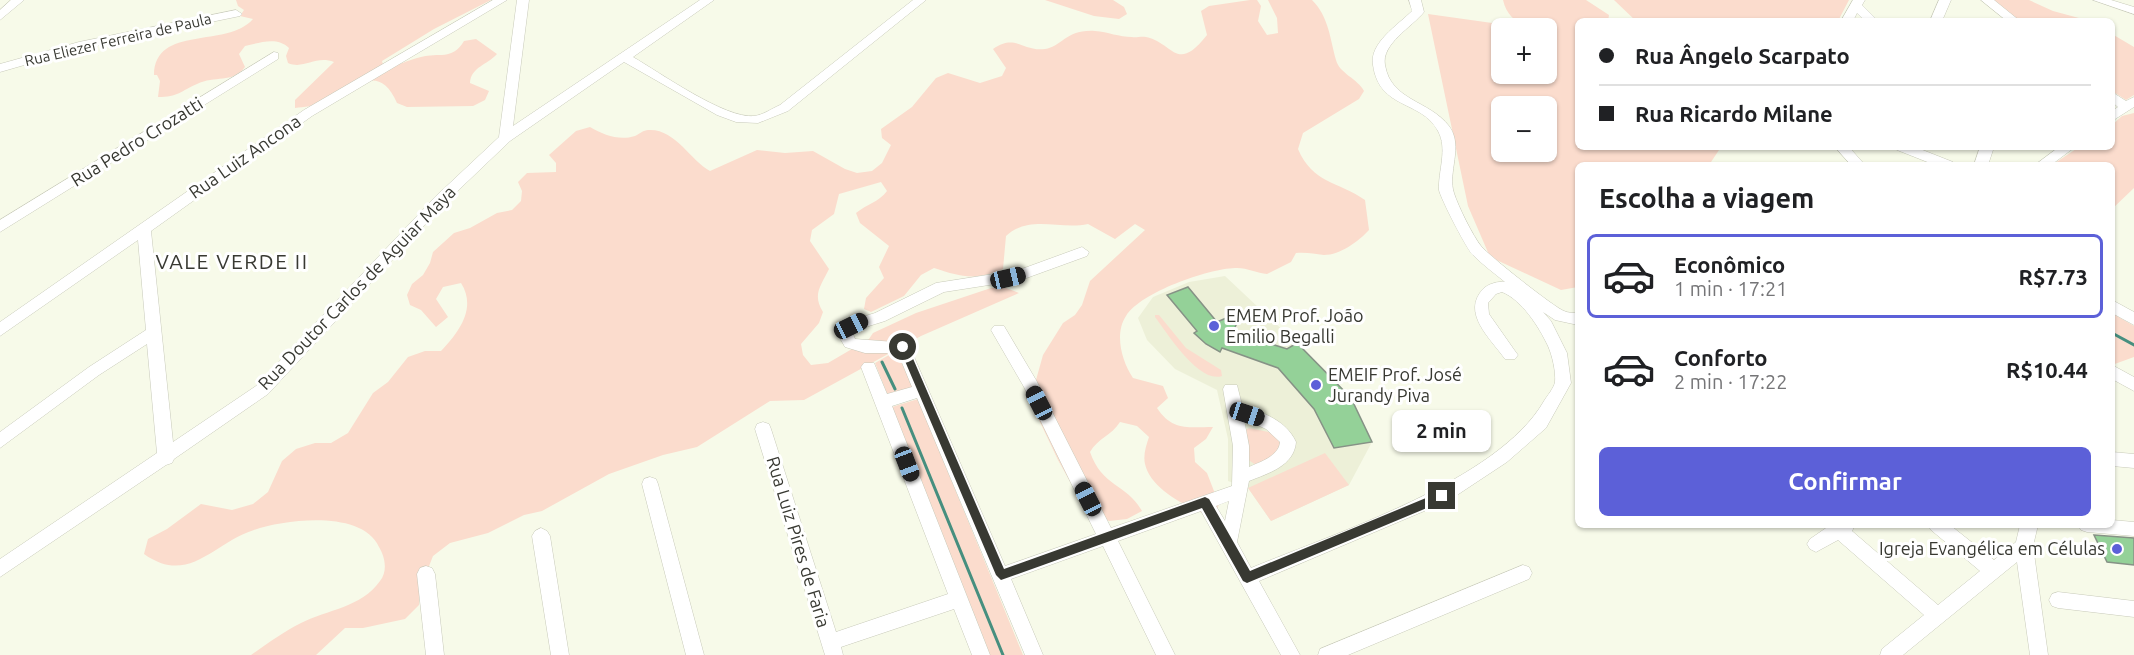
<!DOCTYPE html>
<html lang="pt">
<meta charset="utf-8">
<style>
body{margin:0;font-family:Ubuntu,sans-serif;background:#f2f2f2;color:#202124;height:100vh;display:flex;flex-direction:column;font-size:22px;white-space:nowrap}
*{box-sizing:border-box;margin:0}
p{font-size:20px;color:#757577}
.icon{flex:none;width:33px;height:33px;fill:none;stroke:currentColor;stroke-width:2;stroke-linecap:round;stroke-linejoin:round}
.map{position:relative;flex:1;overflow:hidden}
.side{position:absolute;left:1575px;top:162px;width:540px;height:366px;display:flex;flex-direction:column;background:#fff;border-radius:9px;box-shadow:0 2px 4px #0004}
.side>*{flex:none}
.banner{position:absolute;left:1575px;top:18px;width:540px;height:132px;border-radius:9px;box-shadow:0 2px 4px #0004;display:grid;align-content:center;height:132px;padding:0 24px;background:#fff}
.fabs{position:absolute;left:1491px;top:18px;display:grid;gap:12px}
.fabs a{display:grid;place-items:center;width:66px;height:66px;border-radius:9px;background:#fff;box-shadow:0 2px 4px #0004;font-size:30px}
.end{position:absolute;width:27px;height:27px;margin:-14px;border:8px solid #383932;background:#fff;box-shadow:0 0 0 3px #fff}
.from{border-radius:50%}
.bubble{position:absolute;height:42px;border-radius:9px;background:#fff;box-shadow:0 2px 4px #0004;font-size:20px;font-weight:700;line-height:42px;text-align:center}
.car{position:absolute;width:18px;height:36px;margin:-18px -9px;border-radius:8px;box-shadow:0 0 4px 2px #0007;background:linear-gradient(#222 24%,#8ab4d8 0 40%,#222 0 76%,#8ab4d8 0 86%,#222 0)}
.banner b{display:flex;align-items:center;gap:21px;height:57px;font-size:22px}
.banner b+b{border-top:2px solid #e0e0e0}
.banner i{width:15px;height:15px;background:#202124}
ul{padding:0;list-style:none}
li{display:flex;align-items:center;gap:18px;height:84px;margin:0 12px 9px;padding:0 12px;border:3px solid transparent;border-radius:9px}
li div{flex:1}
li b{display:block;font-size:22px}
li em{font-style:normal;font-weight:700}
li.current{border-color:#5c60d8}
li>.icon{width:54px;height:54px;stroke-width:1.5}
h2{padding:0 24px;font-size:27px;line-height:72px}
.cta{display:flex;gap:12px;margin-top:auto;padding:12px 24px}
.cta a{flex:1;height:69px;border-radius:9px;background:#5c60d8;color:#fff;font-size:24px;font-weight:700;line-height:69px;text-align:center}
.map>svg:first-child{display:block}
.built{fill:#edf0d8}
.green{fill:#fbdccd;fill-rule:evenodd}
.lines{fill:none;stroke-linecap:round;stroke-linejoin:round}
.stream{stroke:#468f7f;stroke-width:3}
.building{fill:#94d198;stroke:#869286;stroke-width:1.5}
.minor-casing{stroke:#c8caba;stroke-width:1}
.minor{fill:#fff;fill-rule:evenodd}
.route{fill:#383932}
.poi-dot{fill:#5c60d8;stroke:#fff;stroke-width:2}
.labels{text-anchor:middle;stroke-width:6;stroke-linejoin:round;paint-order:stroke}
.far-street-label{font-size:15px;fill:#383932;stroke:#fff}
.street-label{font-size:18px;fill:#383932;stroke:#fff}
.poi-label{font-size:18px;fill:#383932;stroke:#fff;text-anchor:start}
.quarter-label{font-size:21px;letter-spacing:1.5px;fill:#383932;stroke:#fff}
</style>
<div class="map">
<svg width="2134" height="655" viewBox="0 0 2134 655">
<rect width="100%" height="100%" fill="#f7fae9"/>
<!-- built -->
<path class="built" d="M1225,276L1324,369L1351,398L1372,442L1349,485L1271,521L1248,488L1228,481V439L1217,390L1175,369L1147,340L1138,318L1153,297L1189,282Z"/>
<!-- green -->
<path class="green" d="M236,0H491L434,29L382,61L384,68C397,66 408,60 421,57C439,52 452,61 464,41L476,39L497,54C487,65 471,67 470,83L489,91L485,100L473,106L407,107L397,103C378,59 352,91 323,102C315,106 304,107 295,108V100L334,62C315,55 304,70 288,63L286,56L289,48C277,36 259,43 245,46L239,54L245,67C232,84 215,75 197,84C181,91 178,97 158,97L160,81L157,75H154C155,24 227,49 253,19L240,16L244,10L238,6Z
M1045,0H1113L1124,7L1127,14L1119,19L1094,16Z
M1250,0H1257L1261,6L1258,21L1267,35L1278,33L1277,18L1268,0H1312C1329,17 1330,39 1336,60C1339,73 1358,79 1364,91L1359,99L1303,133L1298,149C1313,184 1338,181 1365,200L1369,230C1359,241 1340,255 1324,255C1314,254 1307,252 1296,253L1291,262L1267,274C1257,273 1245,267 1235,268C1208,269 1141,292 1126,316C1114,334 1122,362 1133,378L1163,386L1168,398L1157,408C1172,431 1188,427 1213,427L1206,439L1194,448L1195,462L1207,473L1219,504L1214,518C1192,509 1151,491 1145,464C1143,455 1146,446 1149,437L1137,426L1120,422C1111,436 1098,438 1090,452C1102,487 1127,484 1142,511L1127,519L1109,521L1094,512L1073,487L1058,460L1039,420L1036,380L1043,355L1063,323L1075,315L1082,305L1090,281L1145,230L1135,224L1115,239L1088,224C1059,230 1030,214 1006,236L1003,269C974,281 962,277 934,268L921,275L904,296L871,312L864,309L866,298L884,278L879,267L889,246L860,223L856,213C867,204 879,202 887,191L881,182L839,194L834,214L812,230L810,241L829,269C821,286 812,294 823,312L819,323L801,344L803,355L811,365L828,363L869,339L873,333L916,313L991,288H1006L1019,293L921,336L804,400L770,401L697,447L663,455L609,474L542,511L524,515L488,533L450,543L433,556L420,589L419,605L405,619L363,628H345L316,655H251C267,644 283,632 301,623C327,610 362,607 380,581C388,571 385,557 379,547C362,510 287,519 254,530C213,543 189,586 144,554L148,539L167,529L201,504L232,510L253,504L268,492L282,461L296,449L315,443H331L348,433L373,393L388,382L408,357L425,351H441C459,332 477,308 461,283L443,287L436,299L448,317L436,327L421,310L410,305L407,295L412,284L423,275L430,263L433,252L454,233L470,228L497,213L512,210L521,201L522,191L518,182L527,173L556,172V163L549,155L576,131L590,127C604,135 619,141 635,136C639,134 644,130 648,130C675,128 690,160 710,171L757,150L785,153L813,151L845,169L857,173L872,171L882,163L891,145L882,138L881,129L912,107L936,78L948,73L980,83L1002,76L1006,68L993,49C1016,33 1022,52 1045,49C1062,47 1066,29 1095,31C1108,32 1119,37 1132,37C1136,38 1141,36 1146,37C1174,43 1176,74 1207,35L1201,11L1209,6Z
M1503,0H1586L1609,15L1608,21H1578V147H1721L1709,165H1578V287L1561,290L1490,257L1468,206L1428,14L1528,28H1502V74H1546V28C1526,28 1508,22 1503,0ZM1502,106H1546V152H1502Z
M1614,0H1849L1838,21H1636Z
M1990,0H2029L2053,11L2090,21H2017Z
M2112,34L2134,47V95L2126,100L2112,91Z
M2134,113V188L2112,209V165H2052L2079,147H2112V125L2122,116Z
M2112,313L2134,326V357L2112,365Z
M1159,315L1186,348L1221,370L1222,376C1199,384 1167,333 1155,317V315Z
M896,351L913,387L888,396L875,363Z
M918,399L1023,655H990L892,407Z
M1249,428L1273,433L1282,441L1281,452L1256,465L1247,459L1244,431Z
M1325,453L1349,485L1271,521L1248,488Z"/>
<g class="lines">
<!-- stream -->
<path class="stream" d="M2112,333L2134,345
M882,362L895,389
M902,408L1003,655"/>
</g>
<!-- building -->
<path class="building" d="M1188,287L1217,322L1233,315L1239,318L1233,332L1287,349L1297,343L1351,398L1372,442L1334,448L1314,409L1278,368L1222,348L1220,352L1206,344L1194,333L1197,331L1167,295Z
M2094,535L2134,538V565L2107,562Z"/>
<g class="lines">
<defs>
<path id="minor" d="M11,0H24L0,20V10Z
M493,0H507L312,116L151,231L173,442L256,386L435,197L499,137L517,0H529L513,126L700,0H714L633,57C659,72 725,119 754,116C763,115 771,109 780,105L913,0H926L788,111L758,123L736,122L717,115L624,62L510,141L445,203L268,394L174,459L172,463L166,465L0,577V559L157,453L147,344L99,375L0,448V432L89,367L146,330L138,240L0,336V322L304,110Z
M1409,0H1421L1424,12C1412,27 1381,44 1385,65C1391,101 1429,100 1449,126C1464,146 1447,173 1454,193C1458,206 1473,236 1481,246C1488,255 1555,308 1564,311C1568,313 1574,313 1578,313V325L1555,320L1543,312L1551,321L1567,353L1571,383L1546,428L1507,462L1448,501L1259,581L1300,655H1281L1201,511L1118,541L1175,655H1156L1103,546L1011,579L1043,655H1025L917,398L892,406L990,655H972L954,609L841,647L843,655H825L755,429L757,424L763,422L769,424L771,429L836,632L948,594L861,367L864,363H874L887,394L912,387L898,353H865L845,347L837,333L846,322L875,313L936,283L1019,270L1082,247L1089,252L1087,256L1021,280L944,292L885,321L856,330L853,334L855,339L908,343L1005,566L1096,534L1024,387L991,330L994,326H1004L1036,380L1111,528L1232,486L1233,446L1223,389L1225,385H1237L1242,405C1263,413 1286,420 1296,442C1294,466 1269,473 1249,481L1237,542L1251,568C1335,533 1498,481 1544,401C1547,396 1554,388 1555,382C1556,371 1552,355 1548,346C1539,327 1522,300 1502,292L1496,294L1488,303L1489,314L1515,351L1518,355L1515,359H1505C1490,338 1461,313 1483,289C1488,284 1498,281 1505,282C1494,273 1483,265 1473,255C1467,250 1440,197 1439,190C1438,171 1448,149 1438,131C1422,100 1379,110 1373,65C1369,43 1398,25 1412,11ZM1244,419L1266,429L1280,442C1279,456 1260,462 1249,467V446ZM1229,501L1225,521L1216,506Z
M1853,0H1865L1862,5L1878,21H1865L1857,13L1853,21H1841Z
M1939,0H1951L1942,21H1930Z
M1981,0H1994L2020,21H2007Z
M2093,0H2111L2134,7V14Z
M236,10L242,14L240,16L80,49L0,72V64L79,42Z
M274,52L278,53V59L0,232V220Z
M2112,92L2126,101L2134,97V107L2112,121V111L2118,107L2112,102Z
M1835,147H1849L1865,165H1851Z
M1895,147H1915L1953,162L1955,165H1935L1897,150Z
M1980,147H1994L1988,165H1974Z
M2059,147H2075L2051,165H2035Z
M2112,300L2134,312V325L2112,313Z
M2112,365L2134,377V391L2112,379Z
M2112,452L2134,454V468L2112,466Z
M650,477L656,479L658,484L704,655H686L642,484L644,479Z
M2112,520L2134,522V536L2087,532L2081,530L2078,525H2112Z
M1824,525H1855L1852,531L1938,605L1980,571L1931,530L1928,525H1950L1994,560L2016,542L2020,525H2038L2033,546L2048,655H2030L2017,562L1903,655H1880L1882,649L1924,615L1838,540L1816,552L1810,549L1807,544L1810,539L1826,528Z
M541,528L547,531L550,536L569,655H551L532,536L535,531Z
M1523,565L1529,567L1532,573L1529,579L1348,655H1318L1320,649Z
M426,566L432,568L435,574L444,655H426L417,574L420,568Z
M2058,592L2134,601V617L2058,608L2052,606L2049,600L2052,594Z"/>
</defs>
<!-- minor casing -->
<use href="#minor" class="minor-casing"/>
<!-- minor -->
<use href="#minor" class="minor"/>
</g>
<!-- route -->
<path class="route" d="M903,343L908,347L1004,569L1205,497L1209,499L1250,571L1438,493H1446L1448,496L1446,500L1247,583L1243,581L1202,508L1001,580L996,575L899,347Z"/>
<!-- markers -->
<g class="poi-dot">
<circle cx="1214" cy="326" r="6"/>
<circle cx="1316" cy="385" r="6"/>
<circle cx="2117" cy="549" r="6"/>
</g>
<g class="labels">
<!-- far-street labels -->
<g class="far-street-label">
<text transform="translate(118 40) rotate(-13)" y="5">Rua Eliezer Ferreira de Paula</text>
</g>
<!-- street labels -->
<g class="street-label">
<text transform="translate(137 142) rotate(-32)" y="6">Rua Pedro Crozatti</text>
<text transform="translate(245 157) rotate(-35)" y="6">Rua Luiz Ancona</text>
<text transform="translate(357 288) rotate(-46)" y="6">Rua Doutor Carlos de Aguiar Maya</text>
<text transform="translate(798 542) rotate(73)" y="6">Rua Luiz Pires de Faria</text>
</g>
<!-- poi labels -->
<g class="poi-label">
<text x="1226" y="322">EMEM Prof. João<tspan x="1226" dy="21">Emilio Begalli</tspan></text>
<text x="1328" y="381">EMEIF Prof. José<tspan x="1328" dy="21">Jurandy Piva</tspan></text>
<text x="2105" y="555" text-anchor="end">Igreja Evangélica em Células</text>
</g>
<!-- quarter labels -->
<g class="quarter-label">
<text x="232" y="269">VALE VERDE II</text>
</g>
</g>
</svg>
<div class="fabs">
<a>+</a>
<a>−</a>
</div>
<i class="end from" style="left:903px;top:347px"></i>
<i class="end" style="left:1442px;top:496px"></i>
<div class="bubble" style="left:1392px;top:410px;width:99px">2 min</div>
<i class="car" style="left:1008px;top:278px;rotate:77deg"></i>
<i class="car" style="left:851px;top:326px;rotate:64deg"></i>
<i class="car" style="left:1039px;top:403px;rotate:333deg"></i>
<i class="car" style="left:1247px;top:414px;rotate:108deg"></i>
<i class="car" style="left:907px;top:464px;rotate:159deg"></i>
<i class="car" style="left:1088px;top:499px;rotate:333deg"></i>
<div class="banner">
<b><i class="from"></i>Rua Ângelo Scarpato</b>
<b><i></i>Rua Ricardo Milane</b>
</div>
<section class="side">
<h2>Escolha a viagem</h2>
<ul>
<li class="current"><svg class="icon" aria-label="car" viewBox="0 0 24 24"><path d="M5 17H2v-5l4-1 3-4h7l3 4 3 1v5h-3M9 17h6M6 11h13"/><circle cx="7" cy="17" r="2"/><circle cx="17" cy="17" r="2"/></svg><div><b>Econômico</b><p>1 min · 17:21</p></div><em>R$7.73</em></li>
<li><svg class="icon" aria-label="car" viewBox="0 0 24 24"><path d="M5 17H2v-5l4-1 3-4h7l3 4 3 1v5h-3M9 17h6M6 11h13"/><circle cx="7" cy="17" r="2"/><circle cx="17" cy="17" r="2"/></svg><div><b>Conforto</b><p>2 min · 17:22</p></div><em>R$10.44</em></li>
</ul>
<div class="cta"><a>Confirmar</a></div>
</section>
</div>
